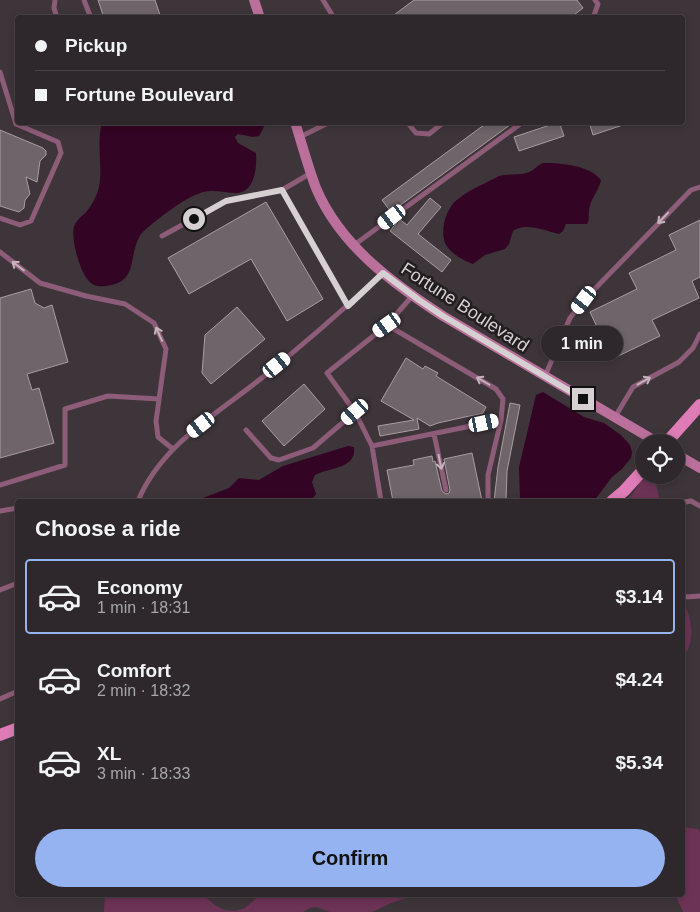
<!DOCTYPE html>
<meta charset="utf-8">
<style>
body{margin:0;font-family:Helvetica,sans-serif;background:#363034;color:#f1f3f6;height:100vh;display:flex;flex-direction:column;font-size:19px;white-space:nowrap}
*{box-sizing:border-box;margin:0}
p{font-size:16px;color:#a7a6a9}
.icon{flex:none;width:28px;height:28px;fill:none;stroke:currentColor;stroke-width:2;stroke-linecap:round;stroke-linejoin:round}
.map{position:relative;flex:1;overflow:hidden}
.details{position:absolute;left:15px;top:499px;width:670px;height:398px;display:flex;flex-direction:column;background:#2e282c;border-radius:5px;box-shadow:0 2px 8px #0003,0 0 0 1px #494448}
.details>*{flex:none}
.banner{position:absolute;left:15px;top:15px;width:670px;height:110px;border-radius:5px;box-shadow:0 2px 8px #0003,0 0 0 1px #494448;display:grid;align-content:center;height:110px;padding:0 20px;background:#2e282c}
.tools{position:absolute;left:635px;top:434px;display:grid;gap:10px}
.tools a{display:grid;place-items:center;width:50px;height:50px;border-radius:50%;background:#2e282c;box-shadow:0 2px 8px #0003,0 0 0 1px #494448;font-size:25px}
.end{position:absolute;width:22px;height:22px;margin:-11px;border:6px solid #d6d0d3;background:#111;box-shadow:0 0 0 2px #111}
.from{border-radius:50%}
.bubble{position:absolute;height:35px;border-radius:18px;background:#2e282c;box-shadow:0 2px 8px #0003,0 0 0 1px #494448;font-size:16px;font-weight:800;line-height:35px;text-align:center}
.car{position:absolute;width:15px;height:30px;margin:-15px -8px;border-radius:6px;box-shadow:0 0 4px 1px #0007;background:linear-gradient(#fff 24%,#345 0 40%,#fff 0 76%,#345 0 86%,#fff 0)}
.banner b{display:flex;align-items:center;gap:18px;height:48px;font-size:19px}
.banner b+b{border-top:1px solid #494448}
.banner i{width:12px;height:12px;background:#f1f3f6}
ul{padding:0;list-style:none}
li{display:flex;align-items:center;gap:15px;height:75px;margin:0 10px 8px;padding:0 10px;border:2px solid transparent;border-radius:5px}
li div{flex:1}
li b{display:block;font-size:19px}
li em{font-style:normal;font-weight:800}
li.active{border-color:#95b2f1}
li>.icon{width:45px;height:45px;stroke-width:1.5}
h2{padding:0 20px;font-size:22px;line-height:60px}
.button{display:flex;gap:10px;margin-top:auto;padding:10px 20px}
.button a{flex:1;height:58px;border-radius:30px;background:#95b2f1;color:#111;font-size:20px;font-weight:800;line-height:58px;text-align:center}
.map>svg:first-child{display:block}
.green{fill:#6d3356}
.water{fill:#330423}
.building{fill:#6e6469;stroke:#a99da3}
.lines{fill:none;stroke-linecap:round;stroke-linejoin:round}
.lane{stroke:#8d5c78;stroke-width:5}
.secondary{stroke:#bb6f9b;stroke-width:10}
.primary{stroke:#df7cb7;stroke-width:12}
.oneway{stroke:#c4b3bc}
.route{stroke:#d6d0d3;stroke-width:6}
.labels{text-anchor:middle;stroke-width:5;stroke-linejoin:round;paint-order:stroke}
.street-label{font-size:18px;fill:#d6d0d3;stroke:#221e20}
</style>
<div class="map">
<svg width="700" height="912" viewBox="0 0 700 912">
<rect width="100%" height="100%" fill="#3e353a"/>
<!-- green -->
<path class="green" d="M654,476L660,501H624L632,495L640,482Z
M682,601C692,615 696,643 683,657Z
M683,827L698,829L700,832V912H683L675,894H682Z
M105,894H202L216,906L225,910L235,911L245,908L261,894H419L391,903L372,912H330L316,907L310,908L303,912H104Z"/>
<!-- water -->
<path class="water" d="M102,123V122L266,123L259,136L253,137L238,134L235,137L238,143L256,153C257,167 255,192 237,193C226,193 214,189 203,192C185,198 167,212 152,224C148,227 144,231 141,234C127,255 140,282 106,286C100,287 93,286 89,281C80,273 69,235 75,224C77,220 81,217 85,213C91,207 97,196 99,187C103,166 96,143 102,123Z
M543,163C561,163 589,165 601,180C599,191 589,200 589,212C588,217 590,219 587,224H566L563,231L559,234C545,231 526,222 513,231L509,244L505,249L485,255L473,264C463,261 449,252 445,243C440,229 446,208 458,199C469,190 486,183 499,176C509,173 520,176 529,172C535,170 537,165 543,163Z
M543,392L584,417L604,423L621,435L630,445L632,452L631,458L622,469L612,477L594,501H520L519,467L536,395Z
M348,446L354,447C357,469 329,467 315,475L312,482L316,494L312,499L306,501H195L229,488L239,478L259,480L283,466Z"/>
<!-- building -->
<path class="building" d="M98,0H155L161,18H104Z
M414,0H577L583,8L570,18H390Z
M488,122H514L391,212L382,200Z
M559,122L564,136L519,151L514,137Z
M589,122H626V124L593,135Z
M0,130L43,148L46,151V155L40,161L37,182L26,177L30,194L25,200L24,208L19,212L0,206Z
M430,198L441,207L418,234L451,260L442,272L390,231L399,219L407,225Z
M266,202L323,299L287,321L251,259L189,294L168,258Z
M700,220V277L692,281L699,298L652,320L660,336L612,359L590,312L637,289L629,273L676,250L669,235Z
M31,289L35,303L44,308L52,305L68,362L27,374L32,390L39,388L54,443L0,458V298Z
M237,307L265,339L211,384L202,373L205,335Z
M406,358L423,369L425,366L438,373L436,376L486,407L483,413L438,423L430,426L417,418L419,429L380,436L378,426L414,420L381,401Z
M304,384L325,409L284,446L262,421Z
M510,403L520,405L507,471L506,501H494L498,467Z
M472,453L482,501H393L387,470L414,465L413,460L432,456L433,462L435,461L442,491L446,494L449,493L450,490L444,459Z"/>
<g class="lines">
<!-- lane -->
<path class="lane" d="M55,0L54,8L57,18
M84,0L91,18
M323,0L334,18
M593,18L598,4L595,0
M0,72L16,124L58,142L61,153L31,221L20,225L0,218
M407,122L416,133L429,134L444,122
M300,137L330,122
M311,173L282,190L348,306
M162,236L226,201L282,190
M354,245L523,122
M0,252L40,283L86,296L125,304L154,323L166,349L156,421L158,437L173,449
M387,325L496,389L503,399L501,420L488,475V501
M545,376L570,318L584,300L691,190L700,187
M615,417L633,387L679,362L693,348L700,334
M246,430L271,458L279,460L313,448L355,412
M434,434L446,490
M372,446L501,420
M0,485L65,465V409L108,396L159,399
M138,501C161,445 218,413 263,377C304,344 344,309 383,273
M381,501L372,446L355,412L327,373L387,325L413,295
M0,511L18,508
M682,538L683,505L685,502L691,501L700,506
M0,590L18,583
M682,594L686,597L700,596
M0,699L18,691"/>
<!-- secondary -->
<path class="secondary" d="M254,0L260,18
M295,122C302,144 308,167 316,188C340,245 392,283 443,316L657,442
M676,454L700,468"/>
<!-- primary -->
<path class="primary" d="M667,442L700,405
M612,501L624,491L644,469
M0,735L18,728"/>
</g>
<!-- one-way arrows -->
<defs><path id="oneway-shaft" d="M-6 0H5M1.5-3L5.5 0L1.5 3" fill="none" stroke-width="1.6" stroke-linecap="round" stroke-linejoin="round" transform="scale(1.25)"/></defs>
<g class="oneway">
<use href="#oneway-shaft" transform="translate(663 218) rotate(134)"/>
<use href="#oneway-shaft" transform="translate(18 266) rotate(-143)"/>
<use href="#oneway-shaft" transform="translate(159 334) rotate(-114)"/>
<use href="#oneway-shaft" transform="translate(483 381) rotate(-150)"/>
<use href="#oneway-shaft" transform="translate(644 381) rotate(-29)"/>
<use href="#oneway-shaft" transform="translate(440 462) rotate(78)"/>
</g>
<g class="lines">
<!-- route -->
<path class="route" d="M194,219L226,201L282,190L348,306L383,273L419,300L443,316L583,399"/>
</g>
<g class="labels">
<!-- street labels -->
<g class="street-label">
<text transform="translate(465 307) rotate(33)" y="6">Fortune Boulevard</text>
</g>
</g>
</svg>
<div class="tools">
<a><svg class="icon" aria-label="locate" viewBox="0 0 24 24"><circle cx="12" cy="12" r="6"/><path d="M12 2v4M12 18v4M2 12h4M18 12h4"/></svg></a>
</div>
<i class="end from" style="left:194px;top:219px"></i>
<i class="end" style="left:583px;top:399px"></i>
<div class="bubble" style="left:541px;top:326px;width:82px">1 min</div>
<i class="car" style="left:392px;top:217px;rotate:233deg"></i>
<i class="car" style="left:584px;top:300px;rotate:217deg"></i>
<i class="car" style="left:387px;top:325px;rotate:235deg"></i>
<i class="car" style="left:277px;top:365px;rotate:51deg"></i>
<i class="car" style="left:355px;top:412px;rotate:229deg"></i>
<i class="car" style="left:484px;top:423px;rotate:78deg"></i>
<i class="car" style="left:201px;top:425px;rotate:232deg"></i>
<div class="banner">
<b><i class="from"></i>Pickup</b>
<b><i></i>Fortune Boulevard</b>
</div>
<section class="details">
<h2>Choose a ride</h2>
<ul>
<li class="active"><svg class="icon" aria-label="car" viewBox="0 0 24 24"><path d="M5 17H2v-5l4-1 3-4h7l3 4 3 1v5h-3M9 17h6M6 11h13"/><circle cx="7" cy="17" r="2"/><circle cx="17" cy="17" r="2"/></svg><div><b>Economy</b><p>1 min · 18:31</p></div><em>$3.14</em></li>
<li><svg class="icon" aria-label="car" viewBox="0 0 24 24"><path d="M5 17H2v-5l4-1 3-4h7l3 4 3 1v5h-3M9 17h6M6 11h13"/><circle cx="7" cy="17" r="2"/><circle cx="17" cy="17" r="2"/></svg><div><b>Comfort</b><p>2 min · 18:32</p></div><em>$4.24</em></li>
<li><svg class="icon" aria-label="car" viewBox="0 0 24 24"><path d="M5 17H2v-5l4-1 3-4h7l3 4 3 1v5h-3M9 17h6M6 11h13"/><circle cx="7" cy="17" r="2"/><circle cx="17" cy="17" r="2"/></svg><div><b>XL</b><p>3 min · 18:33</p></div><em>$5.34</em></li>
</ul>
<div class="button"><a>Confirm</a></div>
</section>
</div>
